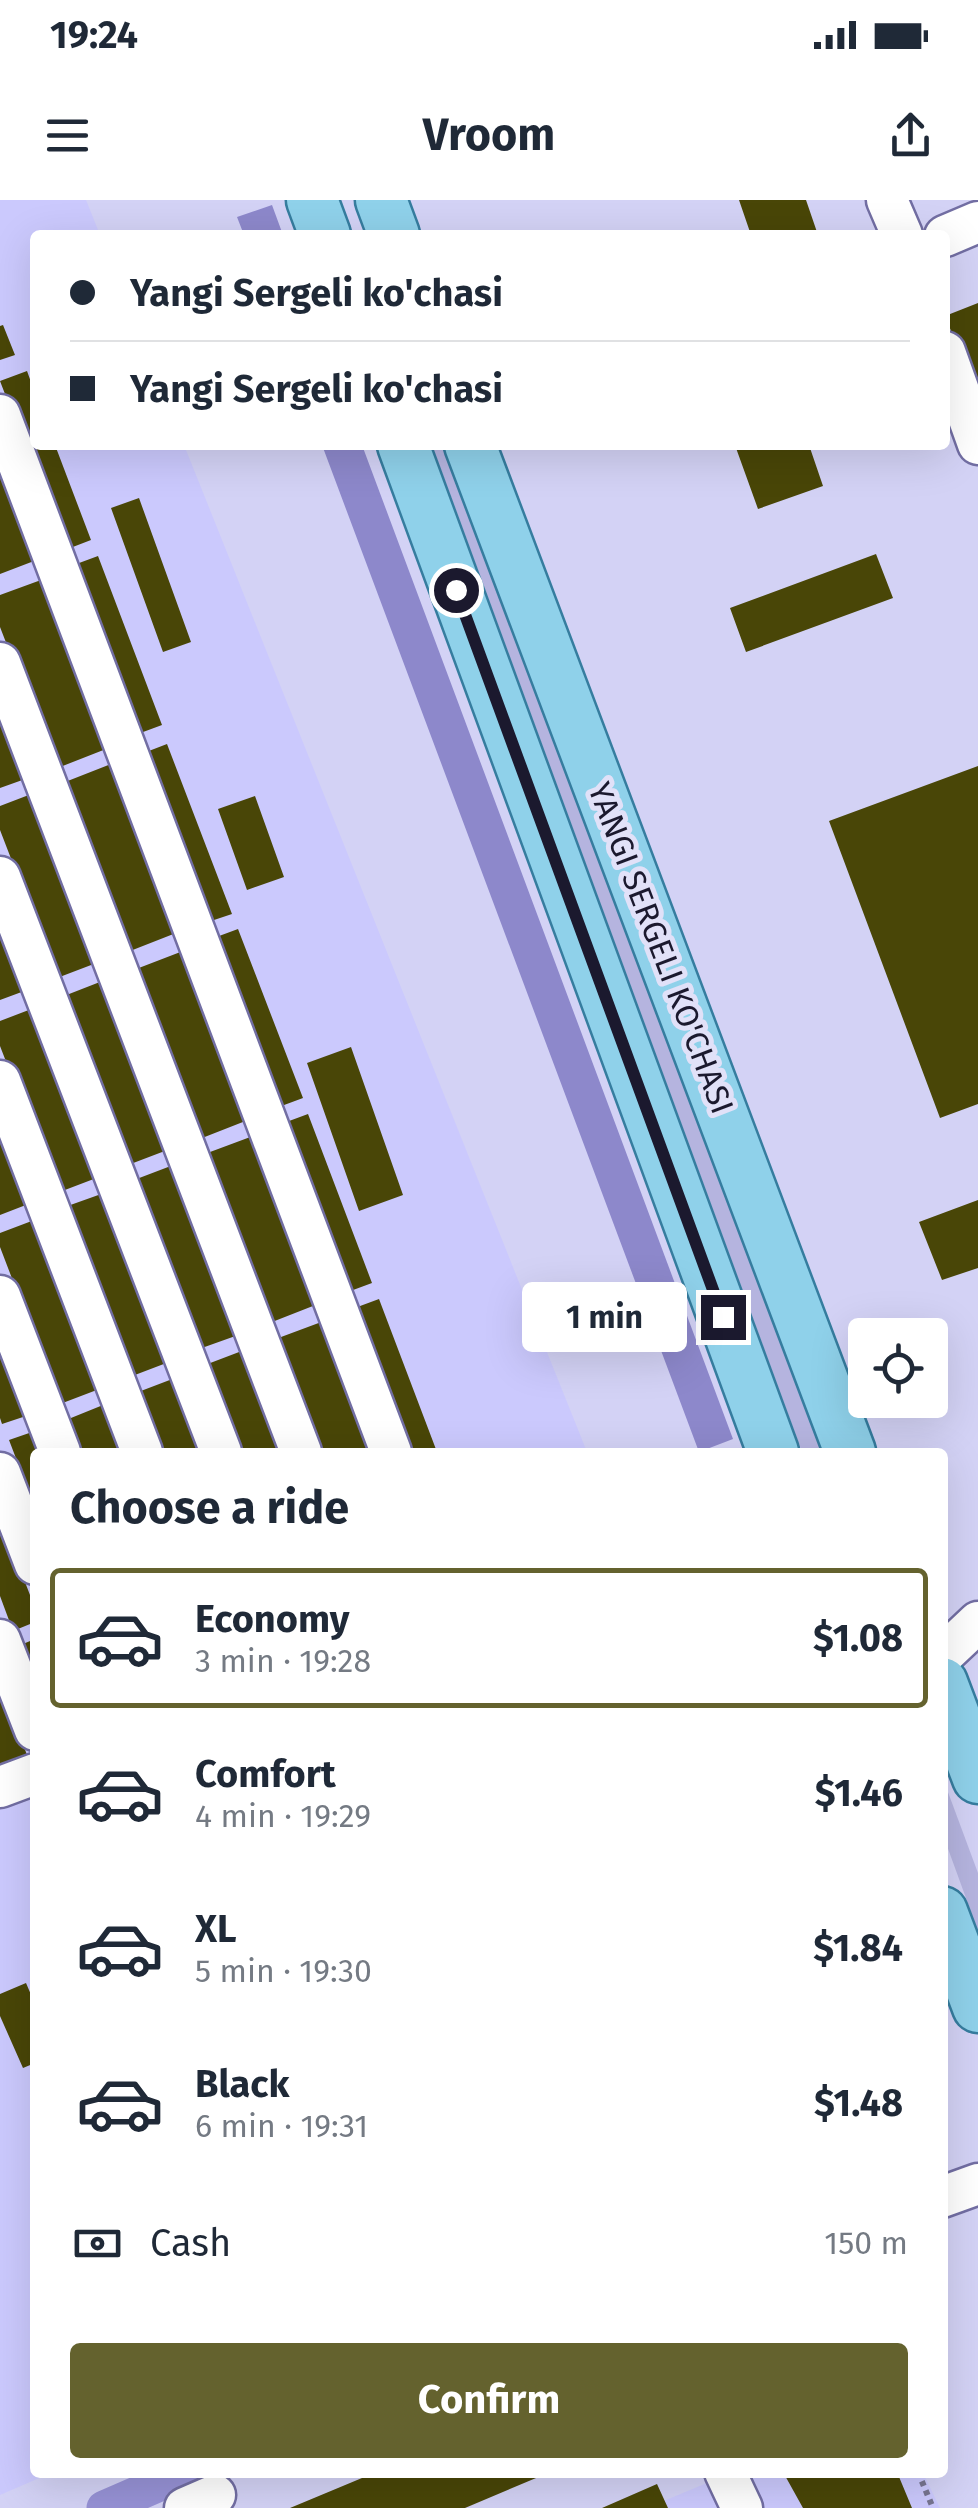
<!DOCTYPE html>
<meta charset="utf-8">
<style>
body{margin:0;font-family:"Fira Sans",sans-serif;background:#f2f2f3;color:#1f2937;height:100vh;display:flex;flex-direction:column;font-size:38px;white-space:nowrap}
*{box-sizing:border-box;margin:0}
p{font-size:32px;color:#747a83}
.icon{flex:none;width:55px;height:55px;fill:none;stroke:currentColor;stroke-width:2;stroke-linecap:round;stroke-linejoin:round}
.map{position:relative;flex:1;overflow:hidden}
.details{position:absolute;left:30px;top:1248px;width:918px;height:1030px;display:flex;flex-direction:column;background:#fff;border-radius:10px;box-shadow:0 10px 40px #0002}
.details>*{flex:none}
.top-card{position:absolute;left:30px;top:30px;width:920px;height:220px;border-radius:10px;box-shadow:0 10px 40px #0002;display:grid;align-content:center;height:220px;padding:0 40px;background:#fff}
.tools{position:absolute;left:848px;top:1118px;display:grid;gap:20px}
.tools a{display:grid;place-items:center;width:100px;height:100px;border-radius:10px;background:#fff;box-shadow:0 10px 40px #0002;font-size:50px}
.end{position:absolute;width:45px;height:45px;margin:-22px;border:12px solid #1b192e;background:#fff;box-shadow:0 0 0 5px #fff}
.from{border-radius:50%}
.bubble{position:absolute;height:70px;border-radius:10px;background:#fff;box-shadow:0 10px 40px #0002;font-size:32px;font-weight:700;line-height:70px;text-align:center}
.top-card b{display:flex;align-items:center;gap:35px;height:95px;font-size:38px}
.top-card b+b{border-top:2px solid #e0e1e3}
.top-card i{width:25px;height:25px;background:#1f2937}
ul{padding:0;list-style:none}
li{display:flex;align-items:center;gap:30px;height:140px;margin:0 20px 15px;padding:0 20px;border:5px solid transparent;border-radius:10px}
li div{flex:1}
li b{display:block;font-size:38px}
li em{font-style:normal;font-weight:700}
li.on{border-color:#64622e}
li>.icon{width:90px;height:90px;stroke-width:1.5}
h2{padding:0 40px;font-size:45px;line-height:120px}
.pay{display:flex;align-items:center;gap:25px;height:110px;padding:0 40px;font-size:38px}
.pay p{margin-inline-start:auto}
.action{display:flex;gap:20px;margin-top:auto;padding:20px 40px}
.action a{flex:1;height:115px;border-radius:10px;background:#64622e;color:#fff;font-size:40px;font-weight:700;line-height:115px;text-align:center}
.status{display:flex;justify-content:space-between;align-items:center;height:70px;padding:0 50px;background:#fff;direction:ltr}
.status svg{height:28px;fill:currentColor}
header{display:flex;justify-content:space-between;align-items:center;height:130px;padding:0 40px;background:#fff;font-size:45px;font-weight:700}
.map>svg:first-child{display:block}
.built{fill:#cbc9fd}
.green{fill:#b5b4df}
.forest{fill:#8d88cb}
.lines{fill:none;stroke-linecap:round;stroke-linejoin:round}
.canal{stroke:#9792d6;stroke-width:35}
.building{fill:#494607}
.minor-casing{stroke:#726ea3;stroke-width:45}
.major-casing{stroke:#367d9f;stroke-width:55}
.path{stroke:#777591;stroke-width:6;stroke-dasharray:5 5;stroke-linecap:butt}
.minor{stroke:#fff;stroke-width:40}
.major{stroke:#8fd1ea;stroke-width:50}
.route{stroke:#1b192e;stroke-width:12}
.labels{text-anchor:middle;stroke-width:10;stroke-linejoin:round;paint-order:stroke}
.street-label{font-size:32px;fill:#1b192e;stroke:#e1e1f8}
</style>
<div class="status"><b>19:24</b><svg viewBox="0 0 49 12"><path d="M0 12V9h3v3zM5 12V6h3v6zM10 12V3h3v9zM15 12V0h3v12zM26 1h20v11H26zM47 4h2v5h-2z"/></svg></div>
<header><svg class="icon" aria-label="menu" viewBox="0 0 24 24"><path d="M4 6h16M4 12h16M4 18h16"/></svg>Vroom<svg class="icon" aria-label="share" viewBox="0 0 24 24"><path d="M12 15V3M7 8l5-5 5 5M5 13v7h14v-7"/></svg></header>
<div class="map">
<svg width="978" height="2308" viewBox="0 0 978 2308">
<rect width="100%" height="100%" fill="#d3d2f5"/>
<!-- built -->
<path class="built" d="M0,0H86L100,35H35V245H184L587,1252H35V2272L51,2273L0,2295Z
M733,2272L923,2273L940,2308H647Z"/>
<!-- green -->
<path class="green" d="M432,245H453L824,1252H802Z
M942,1576L978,1673V1731L943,1635Z"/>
<!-- forest -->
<path class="forest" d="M272,5L283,35H244L237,17Z
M322,245H362L733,1239L699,1252Z"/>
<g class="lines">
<!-- canal -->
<path class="canal" d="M104,2308L187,2272"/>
</g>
<!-- building -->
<path class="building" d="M739,0H806L818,35H751Z
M978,103V198L945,116Z
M3,125L15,155L0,160V126Z
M27,171L35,193V245H55L91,340L65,350L0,181Z
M744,245H809L823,286L758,309L736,248Z
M0,273L34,361L0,374Z
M139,298L191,442L163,452L111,308Z
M876,354L893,398L746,452L730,408Z
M98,356L162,525L135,535L71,366Z
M41,380L106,549L55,569L0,427V395Z
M0,505L28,578L0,588Z
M167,544L232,714L205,723L141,554Z
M111,564L176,733L125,753L60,584Z
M978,566V904L940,918L829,621Z
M34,593L99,762L57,778L0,630V606Z
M255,596L284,677L247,690L218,609Z
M0,721L27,790L0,800Z
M238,729L303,898L276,908L211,739Z
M183,751L248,920L197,940L131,771Z
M105,780L170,949L128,965L64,796Z
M34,808L99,977L57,993L0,846V821Z
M351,847L403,995L359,1011L307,863Z
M308,914L372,1083L345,1093L281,924Z
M0,923L31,1003L0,1015Z
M253,936L318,1104L267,1124L202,955Z
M176,964L241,1134L199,1149L134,980Z
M104,993L169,1162L127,1178L62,1008Z
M978,1000V1068L942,1080L919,1022Z
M37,1019L102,1188L60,1204L0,1047V1033Z
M379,1099L437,1252H407L352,1109Z
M324,1121L375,1252H316L273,1140Z
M0,1139L29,1215L2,1224L0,1218Z
M247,1149L286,1252H238L205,1165Z
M175,1178L203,1252H156L133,1194Z
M108,1203L127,1252H79L66,1220Z
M35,1231L44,1252H35V1308L9,1240Z
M0,1317L35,1408V1422L13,1431L0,1396Z
M35,1439V1490L18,1446Z
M0,1486L33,1570L0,1583Z
M26,1783L35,1804V1863L23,1868L0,1816V1794Z
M783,2272H897L912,2308H803Z
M374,2273H548L465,2308H290Z
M657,2284L668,2308H602Z"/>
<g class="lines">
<defs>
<path id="minor" d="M887,0L902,35
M945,36L978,22
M945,152L978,244
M0,215L391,1252
M0,463L301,1252
M0,677L221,1252
M0,881L142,1252
M0,1096L60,1252
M0,1273L35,1364
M0,1440L35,1530
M942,1456L978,1422
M0,1587L35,1574
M942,1997L978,1984
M725,2272L742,2308
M185,2308L215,2295"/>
<path id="major" d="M312,0L325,35
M381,0L394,35
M403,245L773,1252
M470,245L850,1252
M942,1483L978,1578
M942,1712L978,1807"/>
</defs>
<!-- minor casing -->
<use href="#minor" class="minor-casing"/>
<!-- major casing -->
<use href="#major" class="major-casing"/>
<!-- path -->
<path class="path" d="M918,2272L933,2308"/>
<!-- minor -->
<use href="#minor" class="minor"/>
<!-- major -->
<use href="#major" class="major"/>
</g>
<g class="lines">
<!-- route -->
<path class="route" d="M456,390L723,1117"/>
</g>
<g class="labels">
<!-- street labels -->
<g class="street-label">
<text transform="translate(661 748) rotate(69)" y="11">YANGI SERGELI KO'CHASI</text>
</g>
</g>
</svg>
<div class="tools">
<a><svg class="icon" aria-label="locate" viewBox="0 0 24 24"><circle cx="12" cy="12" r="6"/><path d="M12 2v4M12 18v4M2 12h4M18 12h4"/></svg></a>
</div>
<i class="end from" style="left:456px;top:390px"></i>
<i class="end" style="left:723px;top:1117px"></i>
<div class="bubble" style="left:522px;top:1082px;width:165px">1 min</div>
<div class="top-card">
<b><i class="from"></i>Yangi Sergeli ko'chasi</b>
<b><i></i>Yangi Sergeli ko'chasi</b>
</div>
<section class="details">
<h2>Choose a ride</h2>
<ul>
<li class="on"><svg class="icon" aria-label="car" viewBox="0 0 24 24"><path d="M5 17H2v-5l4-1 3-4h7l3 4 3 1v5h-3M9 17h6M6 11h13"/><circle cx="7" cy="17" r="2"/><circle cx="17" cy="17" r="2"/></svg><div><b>Economy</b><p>3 min · 19:28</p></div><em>$1.08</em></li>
<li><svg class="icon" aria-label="car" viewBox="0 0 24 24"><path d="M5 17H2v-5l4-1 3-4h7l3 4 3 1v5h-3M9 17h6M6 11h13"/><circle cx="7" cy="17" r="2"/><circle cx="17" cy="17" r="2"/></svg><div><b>Comfort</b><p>4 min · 19:29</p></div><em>$1.46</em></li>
<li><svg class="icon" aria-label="car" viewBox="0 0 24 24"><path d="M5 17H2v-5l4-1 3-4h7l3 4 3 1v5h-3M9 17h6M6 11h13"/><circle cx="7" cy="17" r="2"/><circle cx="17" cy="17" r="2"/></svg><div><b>XL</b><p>5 min · 19:30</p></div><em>$1.84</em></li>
<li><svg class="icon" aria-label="car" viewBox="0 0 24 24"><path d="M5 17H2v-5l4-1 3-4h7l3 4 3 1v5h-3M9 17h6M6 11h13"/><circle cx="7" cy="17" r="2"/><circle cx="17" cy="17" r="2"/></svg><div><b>Black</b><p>6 min · 19:31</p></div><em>$1.48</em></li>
</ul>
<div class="pay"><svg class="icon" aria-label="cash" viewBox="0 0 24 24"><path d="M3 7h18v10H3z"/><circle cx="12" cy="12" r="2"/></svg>Cash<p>150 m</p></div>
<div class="action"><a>Confirm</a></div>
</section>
</div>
